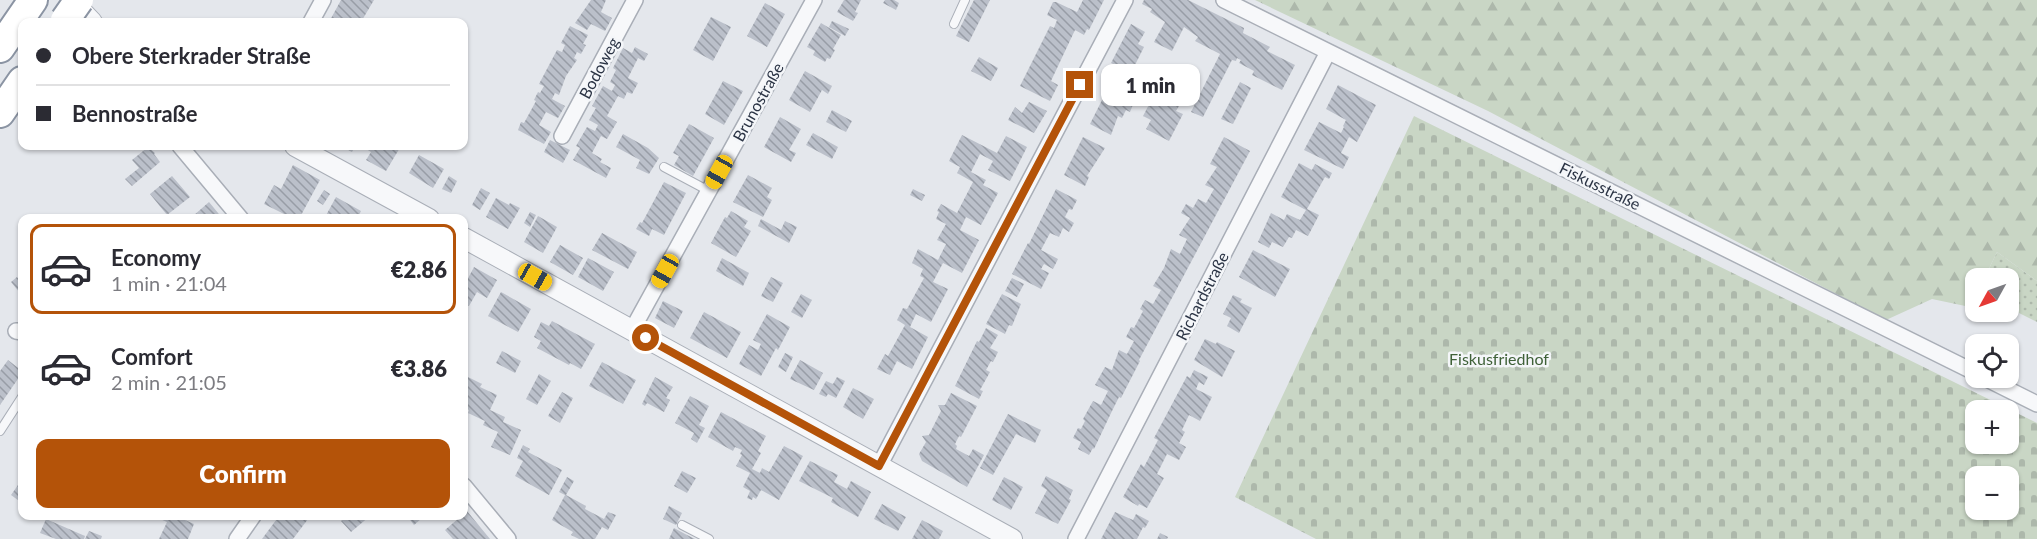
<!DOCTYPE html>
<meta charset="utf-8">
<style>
body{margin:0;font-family:Lato,sans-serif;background:#f2f2f3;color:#2b2b33;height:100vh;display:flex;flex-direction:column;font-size:22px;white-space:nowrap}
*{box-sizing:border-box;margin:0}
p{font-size:20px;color:#7c7c81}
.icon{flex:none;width:33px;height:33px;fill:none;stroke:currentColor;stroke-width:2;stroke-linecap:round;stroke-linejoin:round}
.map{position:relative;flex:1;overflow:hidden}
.sheet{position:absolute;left:18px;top:214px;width:450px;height:306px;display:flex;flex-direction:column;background:#fff;border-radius:12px;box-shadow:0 2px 4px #0004}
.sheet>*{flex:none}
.banner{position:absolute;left:18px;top:18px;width:450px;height:132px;border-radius:12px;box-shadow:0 2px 4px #0004;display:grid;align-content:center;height:132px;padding:0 18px;background:#fff}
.needle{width:39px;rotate:230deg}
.fabs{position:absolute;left:1965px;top:268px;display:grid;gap:12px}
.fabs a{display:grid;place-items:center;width:54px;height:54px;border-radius:12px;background:#fff;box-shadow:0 2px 4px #0004;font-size:30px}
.end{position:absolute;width:27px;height:27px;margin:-14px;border:8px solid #b45309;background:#fff;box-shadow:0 0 0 3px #fff}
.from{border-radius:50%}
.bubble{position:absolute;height:42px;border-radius:12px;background:#fff;box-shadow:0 2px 4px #0004;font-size:20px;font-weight:800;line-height:42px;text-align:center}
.car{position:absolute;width:18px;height:36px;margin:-18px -9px;border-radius:8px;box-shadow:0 0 4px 2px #0007;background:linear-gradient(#f5c518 24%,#345 0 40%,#f5c518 0 76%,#345 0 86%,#f5c518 0)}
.banner b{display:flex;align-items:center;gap:21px;height:57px;font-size:22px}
.banner b+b{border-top:2px solid #e1e1e2}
.banner i{width:15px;height:15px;background:#2b2b33}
ul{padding:10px 0 0;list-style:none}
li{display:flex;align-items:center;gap:18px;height:90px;margin:0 12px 9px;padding:0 6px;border:3px solid transparent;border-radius:12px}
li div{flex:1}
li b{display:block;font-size:22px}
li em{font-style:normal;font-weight:800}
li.selected{border-color:#b45309}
li>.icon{width:54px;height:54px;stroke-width:1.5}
.action{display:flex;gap:12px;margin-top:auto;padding:12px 18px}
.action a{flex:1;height:69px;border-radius:12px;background:#b45309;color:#fff;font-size:24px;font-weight:800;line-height:69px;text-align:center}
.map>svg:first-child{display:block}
.grass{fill:url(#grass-dots)}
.forest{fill:url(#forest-firs)}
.cemetery{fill:url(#cemetery-stones);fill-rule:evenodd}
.building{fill:url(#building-back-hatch)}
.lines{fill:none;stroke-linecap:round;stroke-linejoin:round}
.service-casing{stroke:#a9aeb7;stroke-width:10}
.minor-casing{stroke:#a9aeb7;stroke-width:18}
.tertiary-casing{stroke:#a9aeb7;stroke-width:22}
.motorway-casing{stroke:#8b94a3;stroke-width:32}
.service{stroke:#f7f8fa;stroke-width:8}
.minor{stroke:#f7f8fa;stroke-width:15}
.tertiary{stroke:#f7f8fa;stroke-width:20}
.motorway{stroke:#fff;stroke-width:28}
.motorway-bridge-casing{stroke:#8b94a3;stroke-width:32;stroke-linecap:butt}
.motorway-bridge{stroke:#fff;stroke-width:28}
.route{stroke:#b45309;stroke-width:8}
.labels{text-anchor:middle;stroke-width:5;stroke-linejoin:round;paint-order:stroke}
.street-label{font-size:16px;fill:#2b3445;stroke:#f4f6f9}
.park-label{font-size:16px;fill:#3f6138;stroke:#f4f6f9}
</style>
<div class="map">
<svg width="2037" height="539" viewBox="0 0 2037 539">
<defs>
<pattern id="grass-dots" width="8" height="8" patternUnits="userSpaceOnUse" patternTransform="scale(1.5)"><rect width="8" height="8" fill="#c9d6c5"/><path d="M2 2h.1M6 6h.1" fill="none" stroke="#adb8ab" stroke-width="1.8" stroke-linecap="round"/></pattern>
<pattern id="forest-firs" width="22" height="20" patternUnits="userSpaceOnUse" patternTransform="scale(1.5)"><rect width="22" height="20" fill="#c9d6c5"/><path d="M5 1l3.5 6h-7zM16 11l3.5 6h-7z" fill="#adb8ab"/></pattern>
<pattern id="cemetery-stones" width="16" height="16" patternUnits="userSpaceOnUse" patternTransform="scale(1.5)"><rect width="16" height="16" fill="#c9d6c5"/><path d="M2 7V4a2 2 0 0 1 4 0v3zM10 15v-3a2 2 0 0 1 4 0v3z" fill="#adb8ab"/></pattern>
<pattern id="building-back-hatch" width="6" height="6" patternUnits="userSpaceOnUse" patternTransform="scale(1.5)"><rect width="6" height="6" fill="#bbc0ca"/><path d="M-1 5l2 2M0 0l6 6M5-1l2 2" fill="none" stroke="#989da6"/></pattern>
</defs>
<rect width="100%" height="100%" fill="#e4e7ec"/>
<!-- grass -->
<path class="grass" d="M1997,252L2037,281V322L2009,308L2008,279H1984Z"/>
<!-- forest -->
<path class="forest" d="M1255,0H2037V281L1997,252L1984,279H1976L1975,297L1970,307L1932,299L1886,320L1488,111Z"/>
<!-- cemetery -->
<path class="cemetery" d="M1414,116L2037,423V539H1316L1235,497ZM1976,411H2008V444H1976ZM1976,477H2008V510H1976Z"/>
<!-- building -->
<path class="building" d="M341,0H374L361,22H329Z
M591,0H606L601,12L612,18L605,31L591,24L587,30L575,23Z
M844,0H861L855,12L858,13L853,21L837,12Z
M885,0H894L899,3L896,10L883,3Z
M974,0H990L969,42L956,36Z
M1083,0H1104L1089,30L1087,29L1084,35L1075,30L1051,81L1058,85L1050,101L1020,86L1050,26L1054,28L1057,20L1047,15L1053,2H1056L1077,12Z
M1144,0H1188L1244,28L1243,33L1270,47L1267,51L1295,65L1282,90L1252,75L1254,71L1239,63L1241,60L1237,58L1236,61L1232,60L1203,117L1191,112L1220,54L1195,41L1198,37L1184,27L1172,51L1154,42L1165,22L1150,12L1152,9L1142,4Z
M765,3L785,14L767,47L747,36Z
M711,17L731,27L713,61L693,50Z
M832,21L849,29L845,36L829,27Z
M821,23L841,35L833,49L835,50L830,59L827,58L825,62L813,55L815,51L807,47Z
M1131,24L1145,32L1138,44L1144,47L1131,73L1111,63Z
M570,26L588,35L583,44L586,45L581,54L577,52L574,58L577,60L566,76L559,95L555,93L552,99L565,106L558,118L546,112L539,125L551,132L544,144L518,130L521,122L524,123L536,101L534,100L538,92L540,93L544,86L539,84L557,50L562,52L565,45L561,43Z
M635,47L648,54L644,61L638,58L628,78L638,83L632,94L627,92L624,99L618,96L607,116L617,122L607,139L601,136L592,153L602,159L600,162L611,168L606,178L573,160L580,148L576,146L587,127L595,131L598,125L589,120L596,108L592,106L603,86L612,91L615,85L610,82L616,70L613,68L623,48L632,53Z
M979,57L998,68L991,81L971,71Z
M1159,64L1172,70L1159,96L1179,106L1176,111L1183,114L1169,141L1146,129L1151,120L1143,116L1155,93L1146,89Z
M805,71L832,86L828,94L822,90L810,112L789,100Z
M1113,79L1135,91L1131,100L1134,102L1130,112L1126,110L1122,118L1118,116L1111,135L1090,124L1105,94L1102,93L1105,87L1108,89Z
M723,81L743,91L724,125L705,114Z
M1240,82L1251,88L1233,124L1221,119Z
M1338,85L1376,105L1357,142L1349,137L1341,153L1349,157L1343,169L1304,150L1319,122L1341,133L1344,127L1343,126L1346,120L1326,109Z
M1029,102L1047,111L1034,133L1008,120L1015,107L1022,113Z
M832,110L852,121L846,132L826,122Z
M780,117L801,129L789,150L796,153L791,162L764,147Z
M689,124L714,138L693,176L674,165L679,156L673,153Z
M813,133L838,147L832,159L806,145Z
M623,134L648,148L659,158L649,174L636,168L640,160L616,147Z
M962,135L997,153L1006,136L1027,147L1010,181L988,170L993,161L980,154L971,172L986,180L983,185L998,193L981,225L966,217L960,230L979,240L962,273L943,263L933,282L948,289L931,322L916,314L910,327L928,337L912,369L897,361L890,375L877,369L885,354L888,356L905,325L897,320L903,308L907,309L924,278L920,276L923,269L912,263L918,249L938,260L946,244L937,240L946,224L936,219L939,212L937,211L941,204L957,213L973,182L957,173L960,167L949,161Z
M1083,137L1105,148L1087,176L1089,177L1085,186L1064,175Z
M1224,137L1250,151L1139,360L1140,361L1121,398L1119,397L1112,411L1094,449L1093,448L1089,455L1078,449L1081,442L1073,438L1078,428L1081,429L1085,421L1083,419L1093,401L1101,405L1108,391L1095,385L1105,367L1112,370L1119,350L1127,354L1134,341L1126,337L1131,327L1134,328L1143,311L1140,309L1145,300L1153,304L1161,290L1153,286L1164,268L1171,249L1180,254L1187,239L1179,235L1190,218L1181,213L1186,204L1193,208L1198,199L1206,203L1214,189L1205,185L1217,167L1210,164Z
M550,140L570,150L563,163L544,152Z
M341,146H355L352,152Z
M364,146H401L386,171L366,160L371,152L363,147Z
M148,147L155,153L154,154L160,162L132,186L125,179L139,168L132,160Z
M419,155L444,169L433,188L409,173Z
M1299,163L1312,170L1315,164L1332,173L1329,179L1325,177L1307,209L1319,215L1308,236L1296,230L1292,238L1289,237L1283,247L1272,242L1269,248L1258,242L1271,213L1284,220L1287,214L1300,220L1306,210L1281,197Z
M293,165L320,180L299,219H294L264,204L274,185L281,189Z
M748,175L772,188L767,197L772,200L763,217L733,202Z
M172,176L190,197L167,215L150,194Z
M449,176L457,181L451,193L442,189Z
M664,182L686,193L664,235L652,229L649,236L636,229L640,222L642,223Z
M481,188L490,193L480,210L472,205Z
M913,189L925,195L922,201L910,195Z
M1056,189L1077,200L1072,210L1069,209L1065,217L1074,223L1069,232L1063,228L1059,237L1050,233L1041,250L1058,259L1053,269L1044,264L1041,269L1049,273L1041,289L1012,274L1028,243L1029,244Z
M324,190L330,194L323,205L317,201Z
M336,197L361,211L357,219H324Z
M496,198L509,205L510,203L520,208L508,229L486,217Z
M209,202L223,219H195L193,216Z
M731,211L748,221L744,227L751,231L736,257L711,243L725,217L727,218Z
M530,212L536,215L530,227L524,223Z
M538,216L557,227L543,253L524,242Z
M761,219L781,230L785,221L797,227L789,243L758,226Z
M602,233L637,252L628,269L592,250Z
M560,245L583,258L573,275L550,262Z
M1253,250L1290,269L1275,297L1239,277Z
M588,258L614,272L603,291L578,277Z
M722,258L749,273L743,286L716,271Z
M474,267L497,280L487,298L477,292L469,306L464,303V286Z
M17,277L22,284V291L20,293L11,282Z
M771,277L783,283L773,302L761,296Z
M1012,278L1024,284L1017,297L1005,291Z
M501,292L531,309L518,332L488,316Z
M801,294L812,300L802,318L791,312Z
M1002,294L1021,304L1012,326L1009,325L1005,334L986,324Z
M1233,295L1242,299L1240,302L1252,308L1239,333L1227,326L1231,318L1223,314Z
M663,301L683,311L674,328L655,318Z
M704,312L741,332L727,358L690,338Z
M767,314L790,327L778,350L776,348L761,376L739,364L749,345L758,350L761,344L753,340Z
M552,321L595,344L581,369L570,363L569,365L537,348L541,341L534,337L541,322L549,326Z
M986,328L998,335L990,348L998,352L993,362L991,361L986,370L990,372L980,390L983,391L979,399L955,386L977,341L979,342Z
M1205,339L1216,344L1217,342L1235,351L1222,377L1194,360Z
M502,351L521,361L515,373L496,363Z
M785,353L793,357L786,372L778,367Z
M8,360L22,371V373L0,405V371Z
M800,360L823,373L814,390L790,379Z
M602,362L636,380L623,404L589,386Z
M1194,370L1208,377L1204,385L1199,382L1196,389L1212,397L1200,421L1189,415L1182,430L1185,432L1179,443L1186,447L1179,460L1167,454L1157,474L1164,478L1147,508L1139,504L1138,506L1123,497L1141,464L1144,467L1158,440L1154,438L1187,376L1190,378Z
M464,371L468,373L466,376L482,384L480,387L497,395L490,410L505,417L503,422L521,430L510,455L491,447L498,432L483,425L485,421L468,413L469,410L464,407Z
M539,374L551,381L537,405L526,399Z
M655,377L673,387L666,398L670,400L664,412L647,403L645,406L642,404Z
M837,377L845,381L836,398L828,394L826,397L819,394L826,381L833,384Z
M853,388L874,399L863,419L843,407Z
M562,392L573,398L560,423L548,416Z
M951,393L977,406L961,437L959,436L955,444L957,446L956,449L969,456L973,449L984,455L967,487L922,461L919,454L926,442L922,436L929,435L941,411L938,405H945Z
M690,396L709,406L699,425L705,428L697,443L691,439L694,433L675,423Z
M721,412L766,436L758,451L761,453L752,469L760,473L762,468L769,472L784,446L803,456L779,500L761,490L756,499L753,497L752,500L747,498L750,491L743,487L750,473L736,466L742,455L740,454L742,450L735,447L733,451L708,437Z
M1008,414L1041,430L1035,443L1016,434L993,475L980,468Z
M523,445L530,449L528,452L562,470L549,495L515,476L523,461L517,458Z
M810,461L838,475L834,482L847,489L851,481L871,492L858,517L831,502L833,498L799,481Z
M682,471L696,478L687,493L674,486Z
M1046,476L1073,490L1069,499L1071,500L1058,524L1035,513L1047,490L1041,486Z
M567,477L574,481L566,495L586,506L585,509L604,519L608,512L616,515L608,530L602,527L595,539H579L571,535L573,532L552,520L565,495L559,492Z
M1004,477L1023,487L1011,510L992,500Z
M18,485L22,488V503L11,495Z
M882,504L906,517L898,531L874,519Z
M669,506L682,513L676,525L663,519Z
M467,511L490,539H453L445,530Z
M1115,512L1133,520L1136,514L1149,521L1145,528L1143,527L1137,539H1101Z
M162,516H176L194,524L188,539H159L167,522L160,519Z
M279,516H304L308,519L293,539H262Z
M347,516H370L351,532L341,521Z
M407,516H419L421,519L414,525Z
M46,519L85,536L84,539H56L40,533Z
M922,520L943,531L939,539H912Z
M674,528L687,535L695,539H669Z
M89,531L102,536L101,539H85Z
M1160,533L1168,537L1167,539H1157Z"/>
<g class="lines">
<defs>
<path id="service" d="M954,24L965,0
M664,167L709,191
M0,431L22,397
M682,525L709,539"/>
<path id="minor" d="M1224,0L1976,373
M311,22L323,0
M562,136L635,0
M180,146L241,219
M632,330L814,0
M16,331L22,332
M1985,378L2037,404
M879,466L1125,0
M464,486L508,539
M237,539L253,516
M1076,539L1328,52"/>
<path id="tertiary" d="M71,0L92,22
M295,146L429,219
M464,238L1012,539"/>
<path id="motorway" d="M0,48L33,0
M0,113L22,81"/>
</defs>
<!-- service casing -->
<use href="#service" class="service-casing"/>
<!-- minor casing -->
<use href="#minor" class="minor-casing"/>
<!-- tertiary casing -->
<use href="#tertiary" class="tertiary-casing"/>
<!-- motorway casing -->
<use href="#motorway" class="motorway-casing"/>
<!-- service -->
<use href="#service" class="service"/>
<!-- minor -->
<use href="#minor" class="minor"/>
<!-- tertiary -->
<use href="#tertiary" class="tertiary"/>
<!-- motorway -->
<use href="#motorway" class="motorway"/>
<defs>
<path id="motorway-bridge" d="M65,20L79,0"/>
</defs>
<!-- motorway-bridge casing -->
<use href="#motorway-bridge" class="motorway-bridge-casing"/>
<!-- motorway-bridge -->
<use href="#motorway-bridge" class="motorway-bridge"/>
</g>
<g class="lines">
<!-- route -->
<path class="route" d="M646,338L879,466L1080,85"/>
</g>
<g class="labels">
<!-- street labels -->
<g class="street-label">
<text transform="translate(599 68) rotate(-62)" y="6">Bodoweg</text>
<text transform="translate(758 102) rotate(-61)" y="6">Brunostraße</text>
<text transform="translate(1600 186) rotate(26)" y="6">Fiskusstraße</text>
<text transform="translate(1202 296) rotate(-63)" y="6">Richardstraße</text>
</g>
<!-- park labels -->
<g class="park-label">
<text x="1499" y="365">Fiskusfriedhof</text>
</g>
</g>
</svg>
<div class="fabs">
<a><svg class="needle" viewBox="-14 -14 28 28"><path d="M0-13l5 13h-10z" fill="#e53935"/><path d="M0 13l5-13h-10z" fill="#7c7c81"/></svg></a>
<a><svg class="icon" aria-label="locate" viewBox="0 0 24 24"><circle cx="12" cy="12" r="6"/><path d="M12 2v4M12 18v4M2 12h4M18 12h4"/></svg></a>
<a>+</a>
<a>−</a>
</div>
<i class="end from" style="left:646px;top:338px"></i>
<i class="end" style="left:1080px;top:85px"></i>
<div class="bubble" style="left:1101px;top:64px;width:99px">1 min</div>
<i class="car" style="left:719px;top:172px;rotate:209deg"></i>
<i class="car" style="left:665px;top:271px;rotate:209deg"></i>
<i class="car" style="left:535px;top:277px;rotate:119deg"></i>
<div class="banner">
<b><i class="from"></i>Obere Sterkrader Straße</b>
<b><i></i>Bennostraße</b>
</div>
<section class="sheet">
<ul>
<li class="selected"><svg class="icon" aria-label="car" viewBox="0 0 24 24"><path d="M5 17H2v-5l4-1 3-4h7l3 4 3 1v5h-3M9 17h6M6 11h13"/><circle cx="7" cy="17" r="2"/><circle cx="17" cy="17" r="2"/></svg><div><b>Economy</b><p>1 min · 21:04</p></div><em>€2.86</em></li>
<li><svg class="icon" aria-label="car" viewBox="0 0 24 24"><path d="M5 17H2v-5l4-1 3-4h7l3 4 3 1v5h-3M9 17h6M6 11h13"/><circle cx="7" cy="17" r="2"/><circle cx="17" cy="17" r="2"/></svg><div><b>Comfort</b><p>2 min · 21:05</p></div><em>€3.86</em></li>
</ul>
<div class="action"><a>Confirm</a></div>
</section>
</div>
